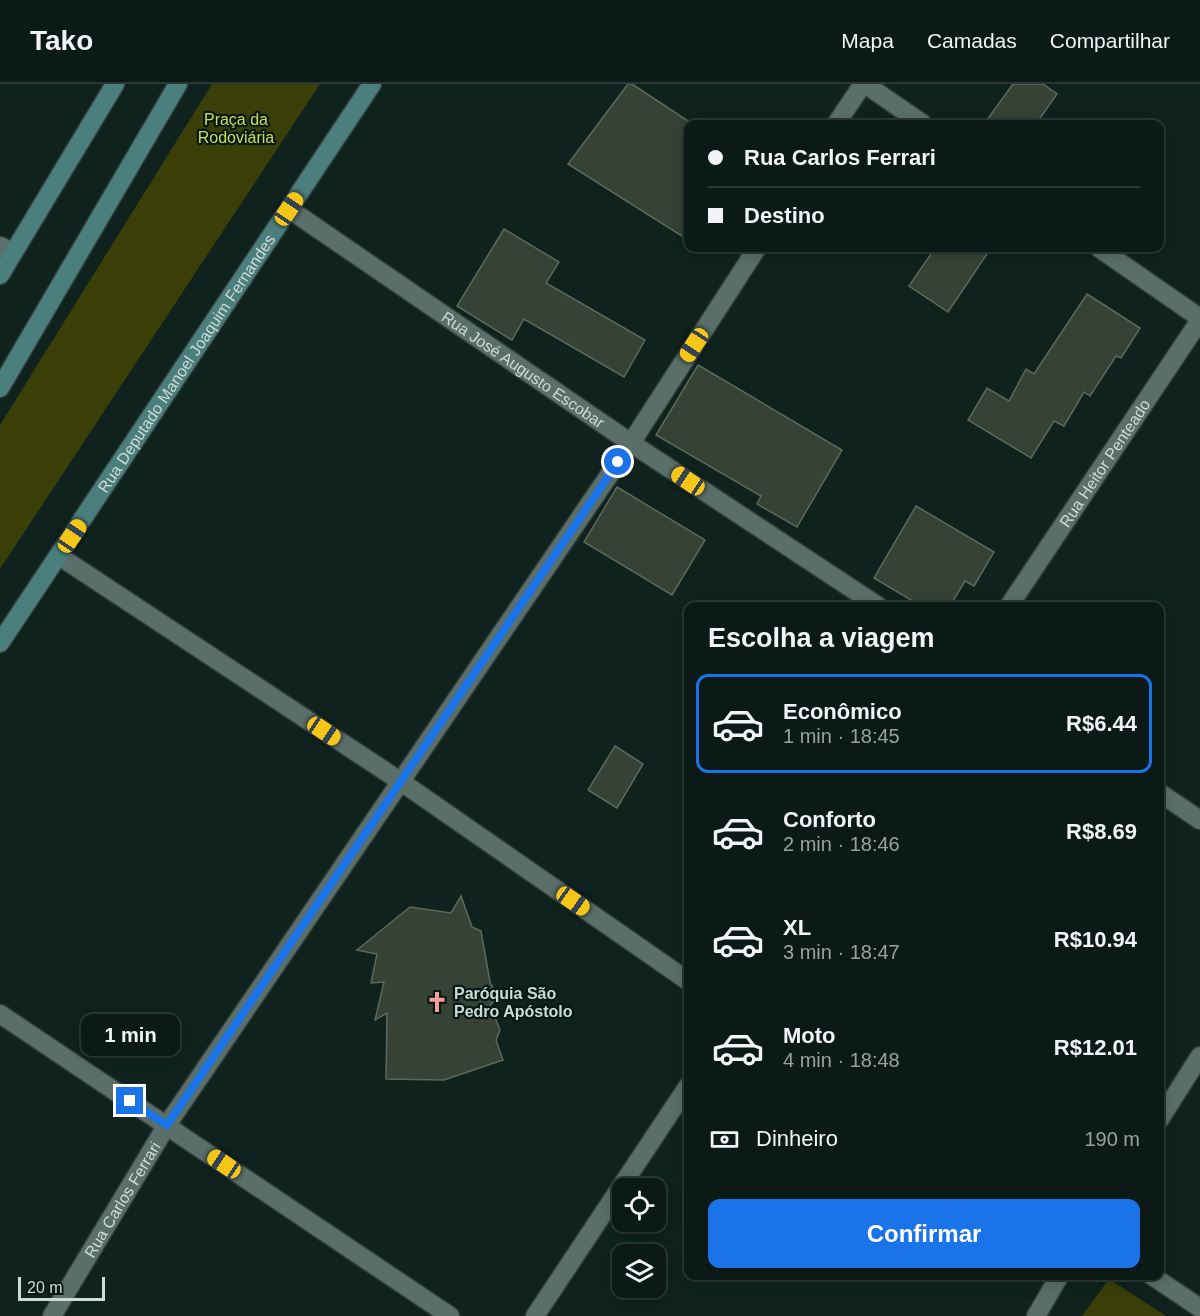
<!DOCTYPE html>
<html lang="pt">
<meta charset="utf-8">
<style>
body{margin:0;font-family:Arial,sans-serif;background:#14231f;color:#f1f3f6;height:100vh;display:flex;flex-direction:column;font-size:22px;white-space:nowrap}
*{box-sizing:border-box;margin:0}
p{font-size:20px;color:#9aa1a1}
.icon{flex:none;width:33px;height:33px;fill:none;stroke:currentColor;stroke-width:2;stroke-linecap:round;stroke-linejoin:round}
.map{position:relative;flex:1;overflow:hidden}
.panel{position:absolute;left:684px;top:518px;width:480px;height:678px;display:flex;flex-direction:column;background:#0b1a16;border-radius:12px;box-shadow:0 3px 15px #0003,0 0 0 2px #2b3835}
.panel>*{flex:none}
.hud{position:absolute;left:684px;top:36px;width:480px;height:132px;border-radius:12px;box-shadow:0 3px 15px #0003,0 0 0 2px #2b3835;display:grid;align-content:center;height:132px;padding:0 24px;background:#0b1a16}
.controls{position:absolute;left:612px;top:1094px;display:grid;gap:12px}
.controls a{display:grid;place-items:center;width:54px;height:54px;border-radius:12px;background:#0b1a16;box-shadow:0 3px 15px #0003,0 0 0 2px #2b3835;font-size:30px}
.scale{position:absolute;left:18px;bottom:15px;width:87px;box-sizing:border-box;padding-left:6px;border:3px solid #cedad6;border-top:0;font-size:16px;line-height:21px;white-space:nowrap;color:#cedad6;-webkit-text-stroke:4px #061914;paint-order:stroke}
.end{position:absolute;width:27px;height:27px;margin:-14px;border:8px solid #1a73e8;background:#fff;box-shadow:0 0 0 3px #fff}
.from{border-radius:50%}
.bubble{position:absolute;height:42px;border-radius:12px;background:#0b1a16;box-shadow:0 3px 15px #0003,0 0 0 2px #2b3835;font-size:20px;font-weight:600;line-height:42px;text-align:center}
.car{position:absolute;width:18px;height:36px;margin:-18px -9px;border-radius:8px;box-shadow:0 0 4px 2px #0007;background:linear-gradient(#f5c518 24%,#345 0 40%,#f5c518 0 76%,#345 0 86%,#f5c518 0)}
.hud b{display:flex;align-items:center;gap:21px;height:57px;font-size:22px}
.hud b+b{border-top:2px solid #2b3835}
.hud i{width:15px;height:15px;background:#f1f3f6}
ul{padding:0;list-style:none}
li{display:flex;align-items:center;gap:18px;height:99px;margin:0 12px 9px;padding:0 12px;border:3px solid transparent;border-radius:12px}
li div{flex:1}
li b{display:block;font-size:22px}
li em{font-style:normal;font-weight:600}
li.current{border-color:#1a73e8}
li>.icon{width:54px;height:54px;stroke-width:1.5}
h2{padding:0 24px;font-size:27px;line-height:72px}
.pay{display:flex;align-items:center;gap:15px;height:66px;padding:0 24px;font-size:22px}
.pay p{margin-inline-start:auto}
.primary-button{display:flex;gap:12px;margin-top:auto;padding:12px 24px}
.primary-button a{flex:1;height:69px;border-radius:12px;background:#1a73e8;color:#fff;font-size:24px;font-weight:600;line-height:69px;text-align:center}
header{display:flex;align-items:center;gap:36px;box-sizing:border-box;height:84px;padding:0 30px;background:#0b1a16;border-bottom:2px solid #2b3835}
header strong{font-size:28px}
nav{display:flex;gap:33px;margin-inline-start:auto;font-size:21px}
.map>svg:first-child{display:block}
.green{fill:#3a3f08}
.building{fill:#354235;stroke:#5c6a5c;stroke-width:1.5}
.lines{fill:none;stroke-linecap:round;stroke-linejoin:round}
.street-casing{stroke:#313d39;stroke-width:21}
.secondary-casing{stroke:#313d39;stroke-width:21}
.street{stroke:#5a6f69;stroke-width:18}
.secondary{stroke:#4b7f7e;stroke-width:18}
.route{stroke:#1a73e8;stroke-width:8}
.labels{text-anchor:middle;stroke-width:4.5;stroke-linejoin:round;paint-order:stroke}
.park-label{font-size:16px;fill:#cedd59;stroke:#061914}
.street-label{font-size:16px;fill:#cedad6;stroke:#061914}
.poi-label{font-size:16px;font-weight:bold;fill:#cedad6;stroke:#061914;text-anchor:start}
</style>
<header>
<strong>Tako</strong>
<nav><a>Mapa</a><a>Camadas</a><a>Compartilhar</a></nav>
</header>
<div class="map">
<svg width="1200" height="1232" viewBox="0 0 1200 1232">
<rect width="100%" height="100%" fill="#0f221d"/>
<!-- green -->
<path class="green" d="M212,0H320L0,485V341Z
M1109,1195L1166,1232H1082Z"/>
<!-- building -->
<path class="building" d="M628,0H632L688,37V156L568,80Z
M1013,0H1043L1057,10L1036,40H984Z
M504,145L559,178L546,199L645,256L624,293L524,235L512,256L457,222Z
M935,164H991L948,228L909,202Z
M1087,210L1140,244L1121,274L1116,272L1090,312L1084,308L1064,342L1054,337L1031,374L968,336L987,304L1009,317L1026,285L1034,290Z
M698,281L842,366L797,443L757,420L761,412L656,351Z
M617,403L705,456L672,511L584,458Z
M916,422L994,468L974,502L965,497L950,522H921L874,494Z
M615,662L643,680L617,724L588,706Z
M461,812L472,843L481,847L490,898L498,914L490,921L500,946L496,956L503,976L444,996L386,995L387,929L375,936L384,898L371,899L377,870L357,866L410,823L451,829Z"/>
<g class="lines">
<defs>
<g id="street">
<path d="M865,0L923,40"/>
<path d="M836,40L863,0"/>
<path id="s1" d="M289,125L631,359L878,522"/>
<path d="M0,162L13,168"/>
<path d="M1099,164L1200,234"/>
<path d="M59,472L400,697L688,897"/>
<path id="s2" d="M1009,522L1200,236"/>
<path d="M1160,709L1200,736"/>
<path d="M0,930L450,1232"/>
<path d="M1160,1035L1200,972"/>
<path d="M1151,1191L1200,1224"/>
<path id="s3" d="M52,1232L167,1041L631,359L757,164"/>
<path d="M535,1232L688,1002"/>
<path d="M1036,1232L1060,1191"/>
</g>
<g id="secondary">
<path d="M0,191L115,0"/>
<path d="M0,304L178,0"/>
<path id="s4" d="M0,559L372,0"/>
</g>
</defs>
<!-- street casing -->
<use href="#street" class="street-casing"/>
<!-- secondary casing -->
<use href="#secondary" class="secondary-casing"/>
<!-- street -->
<use href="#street" class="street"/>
<!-- secondary -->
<use href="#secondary" class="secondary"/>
</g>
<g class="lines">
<!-- route -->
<path class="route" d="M130,1017L167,1041L618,378"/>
</g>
<!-- icons -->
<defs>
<symbol id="church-bare" viewBox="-9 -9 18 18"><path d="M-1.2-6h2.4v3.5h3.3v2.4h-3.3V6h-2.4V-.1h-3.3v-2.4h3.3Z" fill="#f59c93" stroke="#061914" stroke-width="2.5" paint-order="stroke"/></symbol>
</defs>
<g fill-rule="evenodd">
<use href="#church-bare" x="422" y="903" width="30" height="30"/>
</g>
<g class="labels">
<!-- park labels -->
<g class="park-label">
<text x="236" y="41">Praça da<tspan x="236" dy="18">Rodoviária</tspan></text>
</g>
<!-- street labels -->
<g class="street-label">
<text dy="6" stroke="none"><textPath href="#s4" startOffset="336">Rua Deputado Manoel Joaquim Fernandes</textPath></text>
<text dy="6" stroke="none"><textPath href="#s1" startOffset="284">Rua José Augusto Escobar</textPath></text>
<text dy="6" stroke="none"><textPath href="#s2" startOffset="172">Rua Heitor Penteado</textPath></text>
<text dy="6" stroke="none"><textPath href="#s3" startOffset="136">Rua Carlos Ferrari</textPath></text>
</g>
<!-- poi labels -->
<g class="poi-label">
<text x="454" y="915">Paróquia São<tspan x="454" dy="18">Pedro Apóstolo</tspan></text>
</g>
</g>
</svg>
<div class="controls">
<a><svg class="icon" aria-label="locate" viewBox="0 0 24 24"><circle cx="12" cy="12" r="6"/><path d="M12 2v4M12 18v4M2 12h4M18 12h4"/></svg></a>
<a><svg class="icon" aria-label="layers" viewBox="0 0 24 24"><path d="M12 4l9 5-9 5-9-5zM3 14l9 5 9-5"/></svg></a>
</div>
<div class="scale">20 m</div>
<i class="end from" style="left:618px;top:378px"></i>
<i class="end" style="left:130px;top:1017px"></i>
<div class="bubble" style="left:81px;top:930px;width:99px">1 min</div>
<i class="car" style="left:289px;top:125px;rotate:34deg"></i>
<i class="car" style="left:694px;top:261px;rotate:213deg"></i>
<i class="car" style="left:688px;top:397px;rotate:304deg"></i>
<i class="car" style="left:72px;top:452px;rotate:34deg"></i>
<i class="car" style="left:324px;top:647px;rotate:124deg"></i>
<i class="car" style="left:573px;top:817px;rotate:125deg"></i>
<i class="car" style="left:224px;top:1080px;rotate:304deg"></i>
<div class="hud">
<b><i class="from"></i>Rua Carlos Ferrari</b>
<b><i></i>Destino</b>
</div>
<section class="panel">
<h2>Escolha a viagem</h2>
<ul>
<li class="current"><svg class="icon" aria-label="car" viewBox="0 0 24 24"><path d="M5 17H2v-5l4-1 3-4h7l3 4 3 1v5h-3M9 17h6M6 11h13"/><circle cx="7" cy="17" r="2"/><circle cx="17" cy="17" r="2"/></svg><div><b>Econômico</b><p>1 min · 18:45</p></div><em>R$6.44</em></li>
<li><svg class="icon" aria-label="car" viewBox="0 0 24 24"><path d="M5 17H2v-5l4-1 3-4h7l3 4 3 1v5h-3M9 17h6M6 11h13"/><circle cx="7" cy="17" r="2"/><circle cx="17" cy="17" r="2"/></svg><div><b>Conforto</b><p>2 min · 18:46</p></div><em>R$8.69</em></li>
<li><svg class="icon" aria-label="car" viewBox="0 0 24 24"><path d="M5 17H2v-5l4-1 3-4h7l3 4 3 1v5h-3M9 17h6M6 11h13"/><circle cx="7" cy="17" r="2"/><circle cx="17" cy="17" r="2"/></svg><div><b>XL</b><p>3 min · 18:47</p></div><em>R$10.94</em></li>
<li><svg class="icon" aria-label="car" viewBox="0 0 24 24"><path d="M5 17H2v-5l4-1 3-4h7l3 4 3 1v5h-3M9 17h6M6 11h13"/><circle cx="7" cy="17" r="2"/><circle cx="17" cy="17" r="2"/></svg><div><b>Moto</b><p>4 min · 18:48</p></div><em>R$12.01</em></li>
</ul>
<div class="pay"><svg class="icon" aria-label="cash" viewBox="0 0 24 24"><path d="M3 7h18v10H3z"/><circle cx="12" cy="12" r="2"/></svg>Dinheiro<p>190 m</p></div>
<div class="primary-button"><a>Confirmar</a></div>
</section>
</div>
